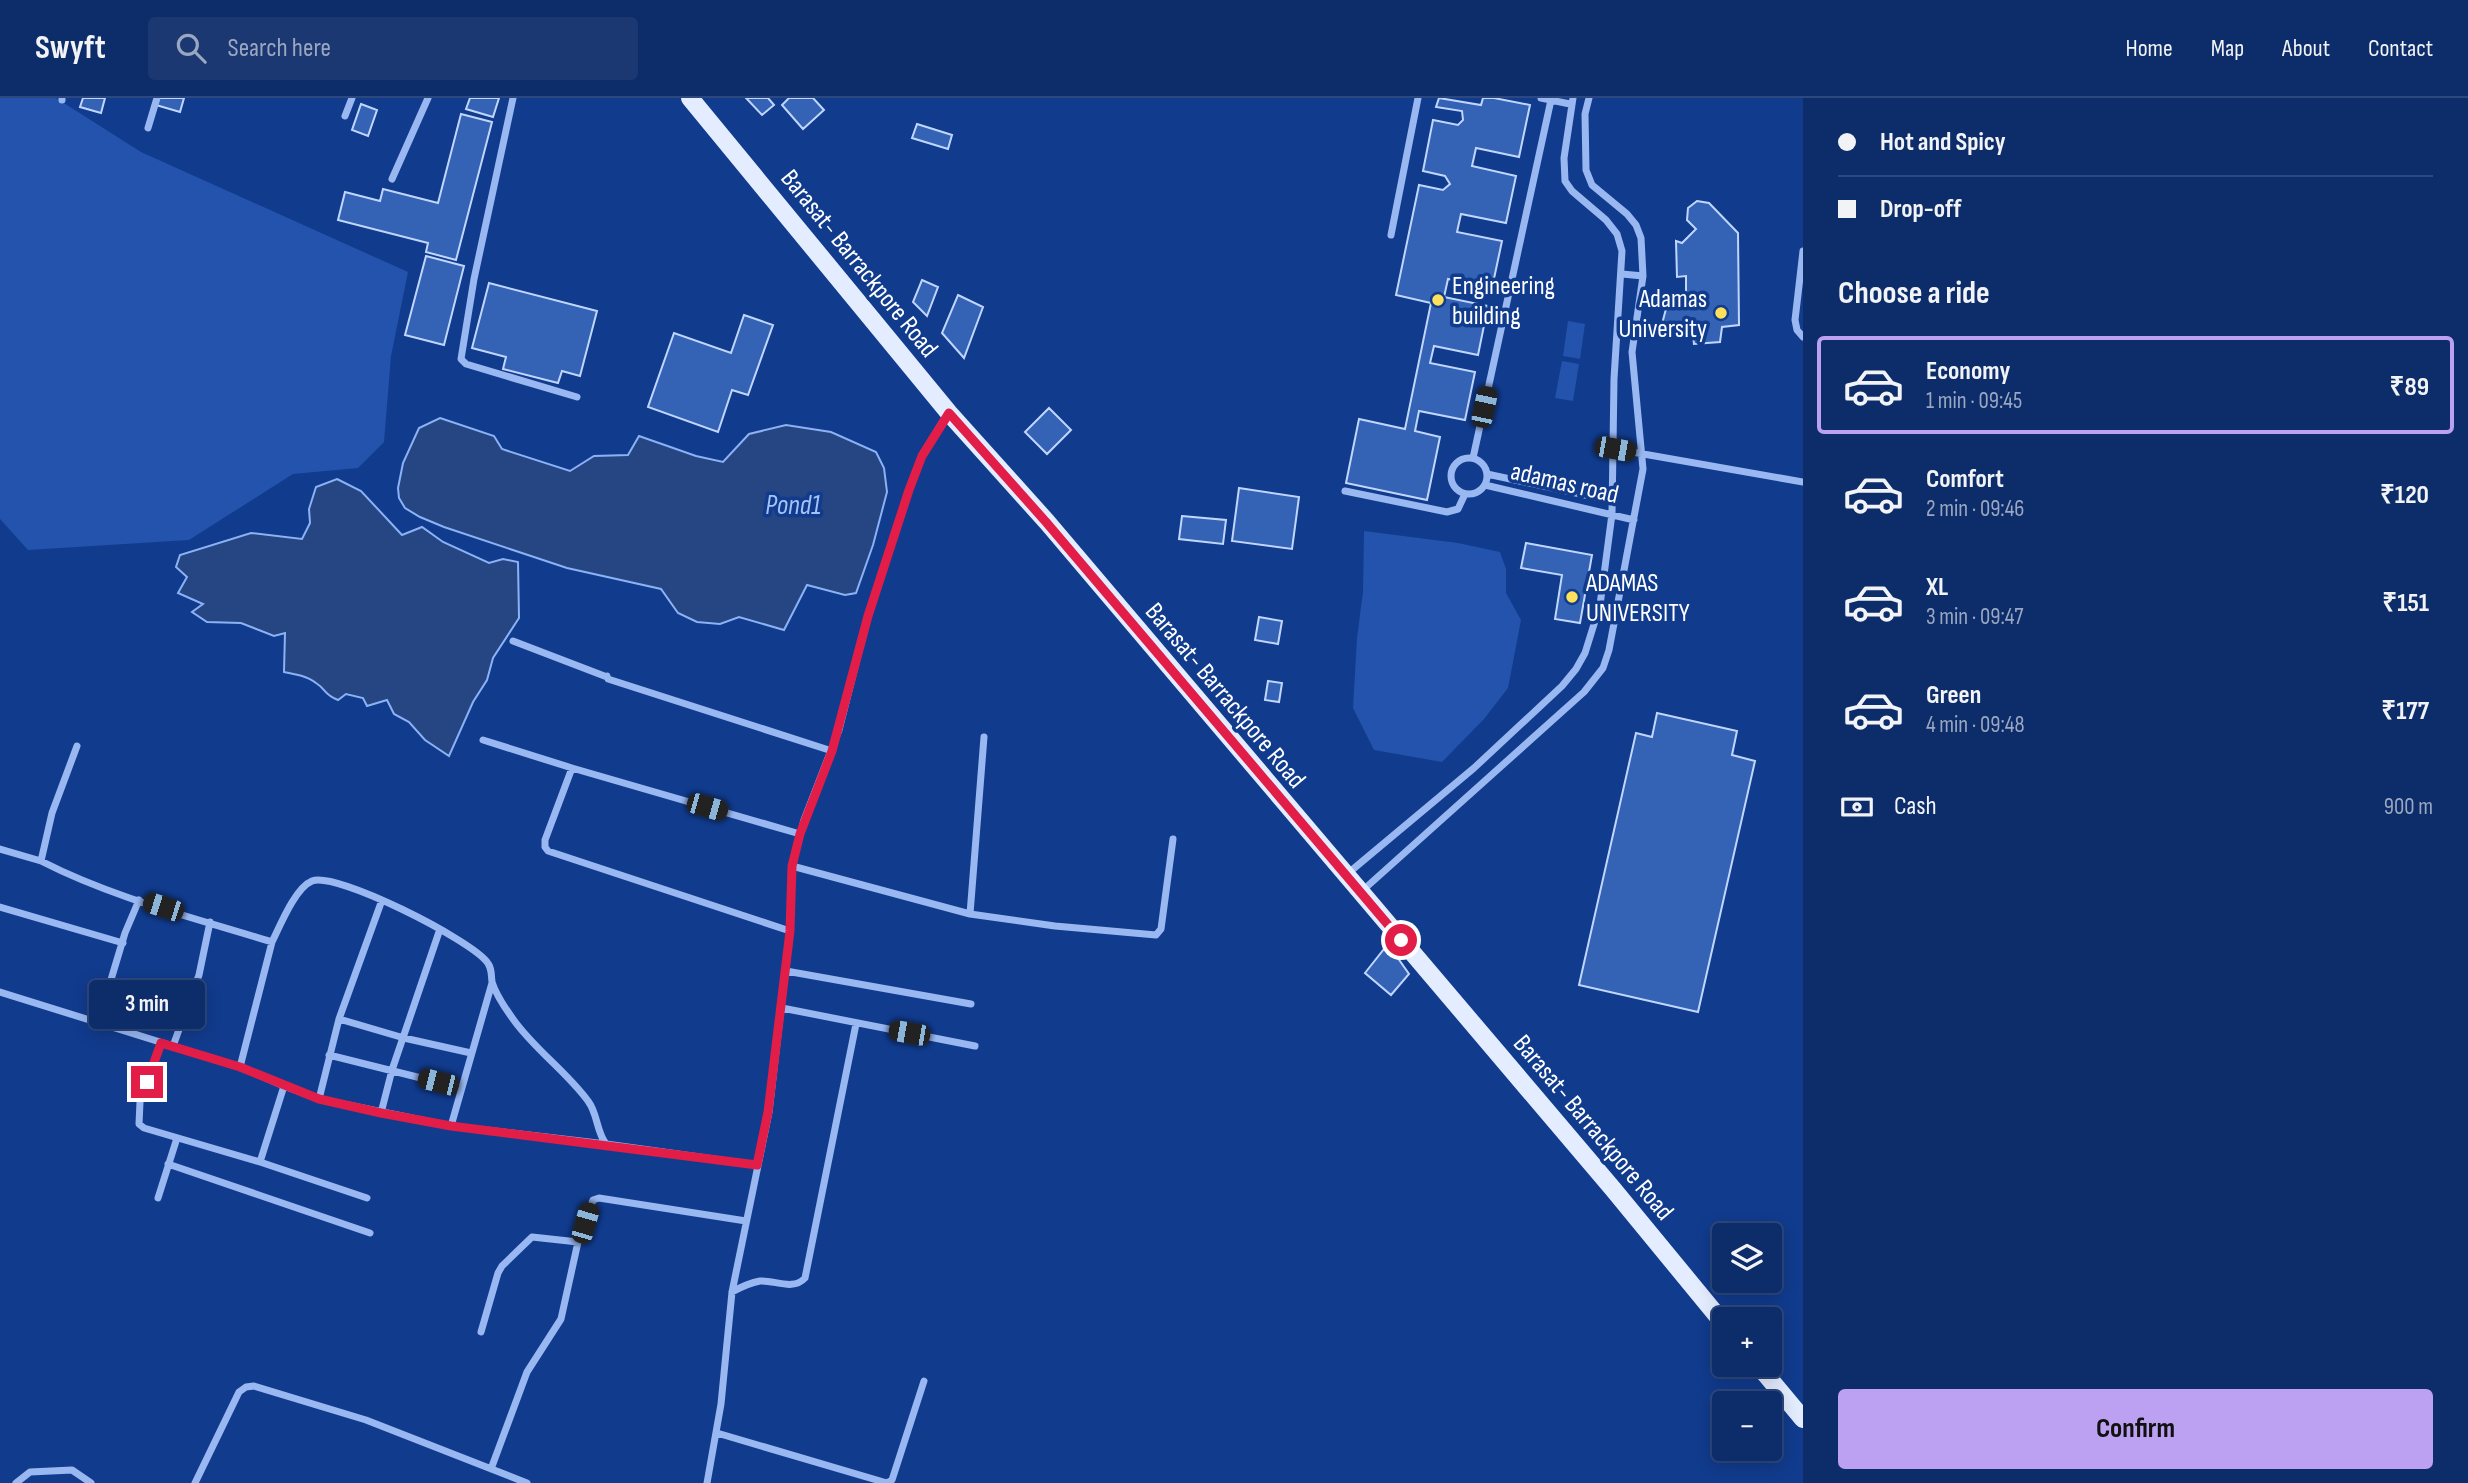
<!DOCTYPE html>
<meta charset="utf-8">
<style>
body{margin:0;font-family:"Sofia Sans Condensed",sans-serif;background:#1b3872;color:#f1f3f6;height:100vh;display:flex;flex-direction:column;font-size:26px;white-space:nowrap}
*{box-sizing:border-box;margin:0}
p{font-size:23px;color:#9aa7c1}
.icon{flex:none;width:38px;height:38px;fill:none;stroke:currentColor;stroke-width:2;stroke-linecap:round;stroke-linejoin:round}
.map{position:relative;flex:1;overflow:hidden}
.side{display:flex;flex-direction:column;background:#0d2c6a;width:665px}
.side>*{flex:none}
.guide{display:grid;align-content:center;height:154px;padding:0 35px;background:#0d2c6a}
.tools{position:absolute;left:1712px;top:1125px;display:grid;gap:14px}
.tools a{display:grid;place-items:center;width:70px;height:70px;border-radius:7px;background:#0d2c6a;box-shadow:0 4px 18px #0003,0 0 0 2px #2d487e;font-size:35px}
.end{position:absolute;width:32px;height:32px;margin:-16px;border:9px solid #e11d48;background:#fff;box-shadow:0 0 0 4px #fff}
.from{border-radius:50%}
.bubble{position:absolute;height:49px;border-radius:7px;background:#0d2c6a;box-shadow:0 4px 18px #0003,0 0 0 2px #2d487e;font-size:23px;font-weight:700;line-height:49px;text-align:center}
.car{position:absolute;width:21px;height:42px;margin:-21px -10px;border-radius:9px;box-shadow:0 0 5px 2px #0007;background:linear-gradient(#222 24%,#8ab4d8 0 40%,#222 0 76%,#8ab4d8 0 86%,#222 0)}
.guide b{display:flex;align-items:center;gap:24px;height:66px;font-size:26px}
.guide b+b{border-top:2px solid #2d487e}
.guide i{width:18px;height:18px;background:#f1f3f6}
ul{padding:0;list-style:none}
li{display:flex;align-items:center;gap:21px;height:98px;margin:0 14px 10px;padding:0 21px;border:4px solid transparent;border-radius:7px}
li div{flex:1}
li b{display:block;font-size:26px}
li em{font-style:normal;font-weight:700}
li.on{border-color:#bca0f2}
li>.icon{width:63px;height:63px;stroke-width:1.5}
h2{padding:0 35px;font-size:32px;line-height:84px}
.pay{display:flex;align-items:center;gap:18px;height:77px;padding:0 35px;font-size:26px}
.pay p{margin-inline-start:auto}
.button{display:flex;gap:14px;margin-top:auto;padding:14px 35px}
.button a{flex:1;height:80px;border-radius:7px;background:#bca0f2;color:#111;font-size:28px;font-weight:700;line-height:80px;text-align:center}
header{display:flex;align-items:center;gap:42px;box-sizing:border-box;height:98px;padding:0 35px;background:#0d2c6a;border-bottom:2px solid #2d487e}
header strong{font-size:33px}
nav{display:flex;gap:38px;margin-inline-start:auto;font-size:24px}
.search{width:490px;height:63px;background:#1b3872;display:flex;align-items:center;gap:18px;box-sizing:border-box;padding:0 24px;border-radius:7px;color:#9aa7c1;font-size:26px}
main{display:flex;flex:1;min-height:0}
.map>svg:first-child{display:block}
.green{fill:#2353ad}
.water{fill:#264583;stroke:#8bb2f5;stroke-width:2}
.building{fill:#3462b5;stroke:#c0d6fd;stroke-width:2}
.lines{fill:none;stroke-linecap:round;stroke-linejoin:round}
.minor{stroke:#99b8f2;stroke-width:7}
.primary{stroke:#e4ecff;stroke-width:18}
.route{stroke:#e11d48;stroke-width:9}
.poi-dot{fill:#ffe05a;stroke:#113b8d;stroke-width:2.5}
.labels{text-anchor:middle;stroke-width:7;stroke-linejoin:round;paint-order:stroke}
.street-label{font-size:26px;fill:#fff;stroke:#113b8d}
.poi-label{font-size:26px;fill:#fff;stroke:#113b8d;text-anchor:start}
.water-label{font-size:28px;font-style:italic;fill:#a5c3f9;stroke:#113b8d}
</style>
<header>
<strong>Swyft</strong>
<div class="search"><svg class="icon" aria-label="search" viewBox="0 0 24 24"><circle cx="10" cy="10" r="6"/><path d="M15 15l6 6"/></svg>Search here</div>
<nav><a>Home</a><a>Map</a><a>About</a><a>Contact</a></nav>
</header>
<main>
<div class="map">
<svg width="1803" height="1385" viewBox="0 0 1803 1385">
<rect width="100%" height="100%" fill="#113b8d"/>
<!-- green -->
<path class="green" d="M0,0H56L141,54L408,174L391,258L384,344L358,370L293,376L189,442L28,452L0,421Z
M1568,223L1585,226L1580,261L1563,258Z
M1562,263L1579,266L1573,303L1555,300Z
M1364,433L1458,445L1500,454L1506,471V495L1521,522L1508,590L1484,621L1442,664L1374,652L1353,610L1357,540L1363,494Z"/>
<!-- water -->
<path class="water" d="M440,320L494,338L502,351L570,373L594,358L628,357L639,338L696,358L723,364L749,336L786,327L831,334L876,354L884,370L887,394L873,447L856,495L845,497L807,487L784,532L739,519L720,526L697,524L678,515L661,491L567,470L444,429L420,419L405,410L399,400L398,390L403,365L419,330Z
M337,381L361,393L402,437L422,429L443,444L489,465L503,461L518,464L519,520L493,560L487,582L473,604L449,658L425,642L409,624L394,616L387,602L367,608L363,600L346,596L338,602C323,596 327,592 316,585C307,578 295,576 284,574L285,535L274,538L241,525L207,524L192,514L203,506L178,495L187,479L176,469L180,457L251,435L302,441L310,425L309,411L316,389Z"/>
<!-- building -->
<path class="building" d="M83,0H105L101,15L80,9Z
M158,0H184L180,14L156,7Z
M470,0H499L493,19L466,11Z
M746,0H768L774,7L762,17Z
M789,0H813L824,12L803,31L782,7Z
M1439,0L1481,7L1483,0H1494L1530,7L1519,59L1476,50L1472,68L1516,78L1506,125L1461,116L1457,134L1502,143L1492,190L1448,181L1444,199L1488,208L1478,257L1434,248L1430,265L1475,274L1465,322L1419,313L1415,333L1440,339L1427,402L1346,385L1359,321L1405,331L1431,205L1396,197L1419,87L1443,92L1450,86L1445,78L1423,73L1433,22L1458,27L1463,22L1462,13L1436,9Z
M361,6L377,12L368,38L352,32Z
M461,16L492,24L456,162L426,154L428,145L338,122L345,94L380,103L383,91L438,105Z
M917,26L952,37L948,51L912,40Z
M1697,103L1709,105L1738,135L1739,227L1722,229L1720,244L1694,246L1693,237L1677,238L1669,234L1662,226L1667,207L1686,202V178L1677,179L1676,143L1682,145L1696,131L1687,122L1688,110Z
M426,158L464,168L444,247L405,237Z
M922,182L938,189L927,218L913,204Z
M489,185L597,213L580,278L562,273L558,285L503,271L506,259L472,250Z
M958,197L983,209L964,260L942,235Z
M744,217L773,227L748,297L732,292L718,334L648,309L674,235L731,255Z
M1049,310L1071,332L1047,356L1025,334Z
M1239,390L1299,399L1292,451L1232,443Z
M1182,418L1226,422L1223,446L1179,441Z
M1526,445L1592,457L1580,525L1555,521L1562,477L1521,470Z
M1259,519L1282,523L1278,546L1255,542Z
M1268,583L1282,585L1279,604L1265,602Z
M1657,615L1737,633L1732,657L1755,663L1698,914L1579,887L1636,635L1652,639Z
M1388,846L1409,876L1391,897L1365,875Z"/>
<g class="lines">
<!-- minor -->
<path class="minor" d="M513,0L474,181L461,261L466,266L577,299
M1541,0L1570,6
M62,2V0
M345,18L352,0
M148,30L157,0
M392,81L428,0
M1391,137L1418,0
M1803,153L1795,222L1797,232L1803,239
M1622,176L1643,178
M1615,351L1803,384
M1473,360L1551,2
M1451 378a18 18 0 1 1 36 0a18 18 0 1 1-36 0Z
M1487,376L1613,403
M1485,387L1634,422
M1345,393L1447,414L1458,411L1465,396
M513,543L607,579
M607,578L608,581L832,653
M483,642L572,670
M0,751L41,763
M792,768L970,816L1055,828L1156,837L1161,831L1173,741
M1346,777L1474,670L1562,588L1576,571L1585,555L1600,507L1612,416L1614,281L1622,153L1617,136L1606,122L1572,93L1565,83L1564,60L1573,0
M1362,793L1584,594L1603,570L1609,552L1643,371L1632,254L1643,178L1641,140L1636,127L1627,116L1592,87L1586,72L1585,16L1589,0
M0,809L123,845
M970,816L984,639
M790,833L548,753L545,749V742L572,670L800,736
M272,844C280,828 295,790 312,783C336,773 471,842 487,864C492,870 491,876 492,884C496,897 505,910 513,921C534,951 566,973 588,1003C598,1016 596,1033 606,1046L757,1067
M786,873L971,906
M0,894L240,969L272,844C195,820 113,800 41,763L52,715L77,648
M782,910L975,948
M339,921L404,940L471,955
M98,925L125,835L139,802
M161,945L140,1004L139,1026L144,1030L260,1064L367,1100
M173,948L199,877L210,824
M329,957L461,990
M240,969L284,988L260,1064
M284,988L319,1001L451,1028L492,885
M319,1001L339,921L382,802
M381,1015L392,972L440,831
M451,1028L606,1046
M168,1066L370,1135
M158,1100L177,1040
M732,1194C741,1189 749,1185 760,1183C775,1182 793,1193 805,1180L856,926
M481,1234L498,1175L502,1168L532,1139L578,1144L593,1102L599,1100L746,1123
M717,1335L887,1385L892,1382L924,1283
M491,1371L527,1274L561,1221L578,1144
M16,1385L30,1374L72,1372L91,1385
M195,1385L239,1294L246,1289L254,1288L366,1322L527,1385
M707,1385L721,1306L732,1194L769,1014L790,833L792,768L804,722L839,632L868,518L909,392L922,357L948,315"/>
<!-- primary -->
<path class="primary" d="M690,0L949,315L1047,424L1613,1091L1724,1226
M1758,1267L1803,1321"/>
</g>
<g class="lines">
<!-- route -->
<path class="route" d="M147,984L161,945L240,969L319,1001L381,1015L451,1028L757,1067L768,1014L790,833L792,768L800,736L832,653L868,518L909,392L922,358L949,315L1046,424L1401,842"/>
</g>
<!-- markers -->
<g class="poi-dot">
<circle cx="1438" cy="202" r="7"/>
<circle cx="1721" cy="215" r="7"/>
<circle cx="1572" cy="499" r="7"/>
</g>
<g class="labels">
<!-- street labels -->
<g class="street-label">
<text transform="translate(860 165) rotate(51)" y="9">Barasat- Barrackpore Road</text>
<text transform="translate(1565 384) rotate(13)" y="9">adamas road</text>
<text transform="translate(1226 597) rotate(50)" y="9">Barasat- Barrackpore Road</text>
<text transform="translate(1594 1029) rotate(50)" y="9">Barasat- Barrackpore Road</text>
</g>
<!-- poi labels -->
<g class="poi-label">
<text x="1452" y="196">Engineering<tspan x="1452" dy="30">building</tspan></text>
<text x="1707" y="209" text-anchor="end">Adamas<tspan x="1707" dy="30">University</tspan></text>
<text x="1586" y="493">ADAMAS<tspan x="1586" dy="30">UNIVERSITY</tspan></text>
</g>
<!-- water labels -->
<g class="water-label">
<text x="793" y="416">Pond1</text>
</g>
</g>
</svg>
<div class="tools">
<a><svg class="icon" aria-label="layers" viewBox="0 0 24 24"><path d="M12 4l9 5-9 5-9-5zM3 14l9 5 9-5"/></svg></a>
<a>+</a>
<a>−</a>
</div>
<i class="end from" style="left:1401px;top:842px"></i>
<i class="end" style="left:147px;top:984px"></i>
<div class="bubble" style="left:89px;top:882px;width:116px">3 min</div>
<i class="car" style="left:1484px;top:309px;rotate:12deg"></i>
<i class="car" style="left:1615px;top:351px;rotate:100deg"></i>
<i class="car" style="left:707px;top:709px;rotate:106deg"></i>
<i class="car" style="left:163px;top:809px;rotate:288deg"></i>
<i class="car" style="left:909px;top:935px;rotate:280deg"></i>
<i class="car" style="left:438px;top:984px;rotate:284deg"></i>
<i class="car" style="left:585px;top:1125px;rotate:16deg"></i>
</div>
<section class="side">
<div class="guide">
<b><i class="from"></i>Hot and Spicy</b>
<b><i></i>Drop-off</b>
</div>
<h2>Choose a ride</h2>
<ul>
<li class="on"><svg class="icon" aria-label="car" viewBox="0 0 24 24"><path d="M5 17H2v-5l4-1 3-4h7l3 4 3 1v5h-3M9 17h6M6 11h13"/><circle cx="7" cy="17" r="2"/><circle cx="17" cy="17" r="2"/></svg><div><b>Economy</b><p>1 min · 09:45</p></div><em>₹89</em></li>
<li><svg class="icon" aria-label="car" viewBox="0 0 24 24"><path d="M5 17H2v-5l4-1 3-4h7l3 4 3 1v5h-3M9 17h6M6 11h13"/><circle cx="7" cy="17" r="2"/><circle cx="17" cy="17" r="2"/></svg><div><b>Comfort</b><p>2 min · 09:46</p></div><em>₹120</em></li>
<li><svg class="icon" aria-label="car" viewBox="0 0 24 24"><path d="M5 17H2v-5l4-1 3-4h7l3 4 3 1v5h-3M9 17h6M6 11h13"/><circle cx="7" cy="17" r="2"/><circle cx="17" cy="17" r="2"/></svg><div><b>XL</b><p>3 min · 09:47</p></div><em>₹151</em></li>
<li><svg class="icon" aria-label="car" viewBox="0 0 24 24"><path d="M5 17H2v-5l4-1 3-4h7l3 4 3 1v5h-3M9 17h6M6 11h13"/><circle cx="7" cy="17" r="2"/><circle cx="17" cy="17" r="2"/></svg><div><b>Green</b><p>4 min · 09:48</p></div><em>₹177</em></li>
</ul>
<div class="pay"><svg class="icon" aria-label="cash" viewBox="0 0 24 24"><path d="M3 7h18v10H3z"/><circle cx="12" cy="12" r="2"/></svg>Cash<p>900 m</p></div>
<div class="button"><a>Confirm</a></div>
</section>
</main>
